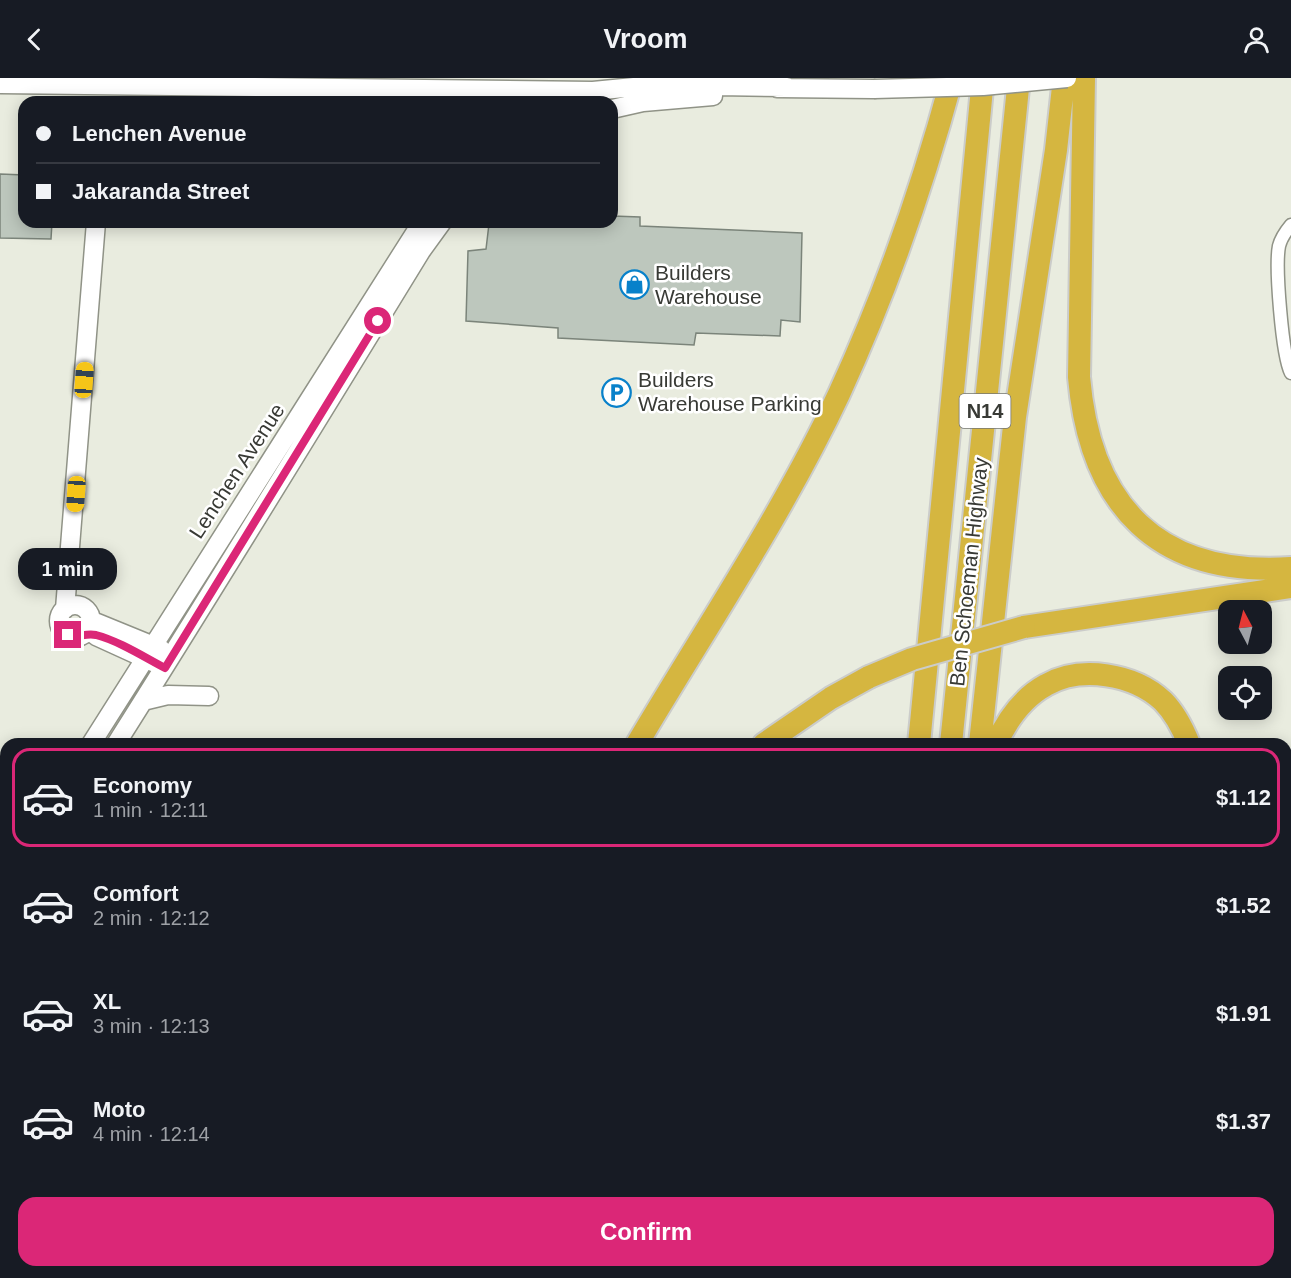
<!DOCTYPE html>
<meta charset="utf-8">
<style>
body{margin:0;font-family:Arial,sans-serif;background:#242831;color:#f1f3f6;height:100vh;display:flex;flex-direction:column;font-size:22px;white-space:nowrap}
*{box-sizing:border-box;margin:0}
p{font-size:20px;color:#9ea1a6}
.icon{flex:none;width:33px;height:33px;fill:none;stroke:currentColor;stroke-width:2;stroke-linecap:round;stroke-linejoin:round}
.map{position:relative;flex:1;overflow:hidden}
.drawer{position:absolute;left:0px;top:660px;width:1292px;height:540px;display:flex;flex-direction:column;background:#171b24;border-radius:18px 18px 0 0;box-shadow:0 3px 15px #0003}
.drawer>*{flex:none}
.banner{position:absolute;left:18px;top:18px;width:600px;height:132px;border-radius:18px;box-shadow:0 3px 15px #0003;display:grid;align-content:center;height:132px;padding:0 18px;background:#171b24}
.needle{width:39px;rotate:353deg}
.tools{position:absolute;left:1218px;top:522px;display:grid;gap:12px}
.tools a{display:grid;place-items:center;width:54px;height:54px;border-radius:12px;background:#171b24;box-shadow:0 3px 15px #0003;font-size:30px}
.end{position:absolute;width:27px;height:27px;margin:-14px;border:8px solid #db2777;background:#fff;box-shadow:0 0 0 3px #fff}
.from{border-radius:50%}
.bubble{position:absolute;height:42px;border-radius:18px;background:#171b24;box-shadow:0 3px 15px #0003;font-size:20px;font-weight:800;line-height:42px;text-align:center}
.car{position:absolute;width:18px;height:36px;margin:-18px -9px;border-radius:8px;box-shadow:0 0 4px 2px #0007;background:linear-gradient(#f5c518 24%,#345 0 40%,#f5c518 0 76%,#345 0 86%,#f5c518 0)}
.banner b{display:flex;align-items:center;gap:21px;height:57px;font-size:22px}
.banner b+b{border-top:2px solid #363941}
.banner i{width:15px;height:15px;background:#f1f3f6}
ul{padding:10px 0 0;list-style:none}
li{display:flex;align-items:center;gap:18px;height:99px;margin:0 12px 9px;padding:0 6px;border:3px solid transparent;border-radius:18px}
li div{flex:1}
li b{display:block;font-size:22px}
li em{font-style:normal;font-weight:800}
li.selected{border-color:#db2777}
li>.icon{width:54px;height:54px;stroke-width:1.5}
.primary-button{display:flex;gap:12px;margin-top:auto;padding:12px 18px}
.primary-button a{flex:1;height:69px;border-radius:18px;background:#db2777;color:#fff;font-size:24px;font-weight:800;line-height:69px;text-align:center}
header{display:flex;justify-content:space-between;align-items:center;height:78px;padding:0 18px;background:#171b24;font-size:27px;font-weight:800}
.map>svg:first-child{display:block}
.building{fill:#bdc7bd;stroke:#7b847a;stroke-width:1.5}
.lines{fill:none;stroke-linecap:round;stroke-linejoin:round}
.street-casing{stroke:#909387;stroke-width:15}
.secondary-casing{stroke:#909387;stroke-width:21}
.highway-casing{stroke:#cbccca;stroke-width:26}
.street{stroke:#fff;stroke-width:12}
.secondary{stroke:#fff;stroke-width:18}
.highway{stroke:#d5b640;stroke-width:22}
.secondary-bridge-casing{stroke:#909387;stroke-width:21;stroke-linecap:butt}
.highway-bridge-casing{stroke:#cbccca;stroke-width:26;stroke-linecap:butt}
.secondary-bridge{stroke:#fff;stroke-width:18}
.highway-bridge{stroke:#d5b640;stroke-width:22}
.route{stroke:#db2777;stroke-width:8}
.labels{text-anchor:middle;stroke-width:5;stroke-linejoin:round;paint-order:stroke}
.shield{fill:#fff;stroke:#747572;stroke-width:1.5}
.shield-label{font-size:20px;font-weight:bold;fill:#383a35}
.poi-label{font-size:21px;fill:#383a35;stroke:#fff;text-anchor:start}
.street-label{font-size:21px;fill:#383a35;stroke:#fff}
</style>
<header><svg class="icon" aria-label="back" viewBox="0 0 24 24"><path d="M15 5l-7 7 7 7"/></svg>Vroom<svg class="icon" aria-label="person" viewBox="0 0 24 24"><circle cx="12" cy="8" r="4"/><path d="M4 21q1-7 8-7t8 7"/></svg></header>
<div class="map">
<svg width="1291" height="1200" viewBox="0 0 1291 1200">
<rect width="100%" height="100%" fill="#e9ecdf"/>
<!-- building -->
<path class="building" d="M0,96L24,97V144H52L51,161L0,160Z
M612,138L640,139V148L802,155L800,244L781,242L780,258L696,255L694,267L558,260V250L466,243L468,173L486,171L489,146L612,144Z
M82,1194H219L216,1200H82Z"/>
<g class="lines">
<defs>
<path id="street" d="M1291,147C1286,153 1281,160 1279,168C1275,188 1282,277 1291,295"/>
<path id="secondary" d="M0,6L593,13L654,7L787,9
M777,10L874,11
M612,31L643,24L713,18
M59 543a16 16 0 1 1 32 0a16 16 0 1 1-32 0Z
M65,531L96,144
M90,542L161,571
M96,558L153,584
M143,623L168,617L209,618
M91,666L422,144
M116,666C219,503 320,338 421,173L442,144
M0,808L6,799
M0,850L6,841
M0,872L6,862
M0,956L1,957"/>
<path id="highway" d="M1084,0L1079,299C1090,428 1158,499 1291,490
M1024,549L1291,509
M637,666C705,551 782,437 839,316C886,214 923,108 952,0
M764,666L831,620L869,599
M919,666L983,0
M951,666L1019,0
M980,666L1015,339L1056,72L1064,0
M996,666C1007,642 1022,620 1046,607C1081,587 1134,596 1163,623C1175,635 1183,651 1189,666
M1286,745L1291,741
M1286,802L1291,799
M1286,1036L1291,1026
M1015,1194L1031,1200
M316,1200L320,1194
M509,1200V1194
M608,1200L617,1194
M694,1200L703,1194
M851,1200L852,1194
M898,1200V1194
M926,1200L927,1194
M1102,1200L1115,1194
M1200,1200L1203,1194"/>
</defs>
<!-- street casing -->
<use href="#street" class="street-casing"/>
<!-- secondary casing -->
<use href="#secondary" class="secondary-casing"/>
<!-- highway casing -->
<use href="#highway" class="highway-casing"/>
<!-- street -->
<use href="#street" class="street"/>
<!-- secondary -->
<use href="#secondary" class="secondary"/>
<!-- highway -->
<use href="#highway" class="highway"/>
<defs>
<path id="secondary-bridge" d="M874,11L983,8L1067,0"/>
<path id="highway-bridge" d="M869,599L912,581L1024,549"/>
</defs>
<!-- secondary-bridge casing -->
<use href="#secondary-bridge" class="secondary-bridge-casing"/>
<!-- highway-bridge casing -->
<use href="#highway-bridge" class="highway-bridge-casing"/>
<!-- secondary-bridge -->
<use href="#secondary-bridge" class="secondary-bridge"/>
<!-- highway-bridge -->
<use href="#highway-bridge" class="highway-bridge"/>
</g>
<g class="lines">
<!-- route -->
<path class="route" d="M68,557C78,560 85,555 96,557C119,563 144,579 165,590L378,243"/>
</g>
<!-- icons -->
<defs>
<symbol id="shop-ring" viewBox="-11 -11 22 22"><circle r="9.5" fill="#fff" stroke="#0881ca" stroke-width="1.5"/><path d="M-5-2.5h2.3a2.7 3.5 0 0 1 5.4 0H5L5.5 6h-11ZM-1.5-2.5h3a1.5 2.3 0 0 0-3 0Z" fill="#0881ca"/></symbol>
<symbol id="parking-ring" viewBox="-11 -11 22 22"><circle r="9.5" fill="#fff" stroke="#0881ca" stroke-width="1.5"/><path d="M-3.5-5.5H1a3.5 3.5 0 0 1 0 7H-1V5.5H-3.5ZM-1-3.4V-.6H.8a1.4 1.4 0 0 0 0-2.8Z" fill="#0881ca"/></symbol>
</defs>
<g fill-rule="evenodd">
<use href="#shop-ring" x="618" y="190" width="33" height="33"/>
<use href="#parking-ring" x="600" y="298" width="33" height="33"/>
</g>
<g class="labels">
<!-- shield labels -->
<rect class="shield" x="959.5" y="316" width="51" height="34" rx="4.5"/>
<g class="shield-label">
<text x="985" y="340">N14</text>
</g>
<!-- poi labels -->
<g class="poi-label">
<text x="655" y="202">Builders<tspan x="655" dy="24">Warehouse</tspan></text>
<text x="638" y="309">Builders<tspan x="638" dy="24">Warehouse Parking</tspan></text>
</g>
<!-- street labels -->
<g class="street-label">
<text transform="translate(237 393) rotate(-57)" y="7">Lenchen Avenue</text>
<text transform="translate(969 494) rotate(-84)" y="7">Ben Schoeman Highway</text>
</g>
</g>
</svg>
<div class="tools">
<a><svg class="needle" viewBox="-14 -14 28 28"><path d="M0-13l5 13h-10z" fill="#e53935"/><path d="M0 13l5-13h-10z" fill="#9ea1a6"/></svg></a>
<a><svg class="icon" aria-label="locate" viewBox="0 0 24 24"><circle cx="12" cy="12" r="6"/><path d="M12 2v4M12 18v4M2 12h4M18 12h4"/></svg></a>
</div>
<i class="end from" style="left:378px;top:243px"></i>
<i class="end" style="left:68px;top:557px"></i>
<div class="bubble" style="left:18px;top:470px;width:99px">1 min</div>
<i class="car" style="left:84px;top:302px;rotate:4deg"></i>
<i class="car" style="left:76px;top:416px;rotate:184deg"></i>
<div class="banner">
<b><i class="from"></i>Lenchen Avenue</b>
<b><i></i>Jakaranda Street</b>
</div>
<section class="drawer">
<ul>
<li class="selected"><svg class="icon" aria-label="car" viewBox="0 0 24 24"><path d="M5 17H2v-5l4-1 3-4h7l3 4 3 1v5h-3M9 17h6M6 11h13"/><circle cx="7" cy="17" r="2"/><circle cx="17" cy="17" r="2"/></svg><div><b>Economy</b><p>1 min · 12:11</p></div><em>$1.12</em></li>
<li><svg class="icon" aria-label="car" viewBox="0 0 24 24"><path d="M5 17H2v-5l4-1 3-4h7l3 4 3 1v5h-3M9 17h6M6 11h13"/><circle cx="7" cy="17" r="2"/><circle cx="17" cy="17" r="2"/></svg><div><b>Comfort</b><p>2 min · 12:12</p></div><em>$1.52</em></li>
<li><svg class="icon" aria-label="car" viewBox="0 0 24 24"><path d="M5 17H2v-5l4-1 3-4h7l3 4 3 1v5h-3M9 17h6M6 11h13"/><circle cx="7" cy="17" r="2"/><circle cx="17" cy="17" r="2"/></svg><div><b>XL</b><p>3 min · 12:13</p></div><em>$1.91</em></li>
<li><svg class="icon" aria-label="car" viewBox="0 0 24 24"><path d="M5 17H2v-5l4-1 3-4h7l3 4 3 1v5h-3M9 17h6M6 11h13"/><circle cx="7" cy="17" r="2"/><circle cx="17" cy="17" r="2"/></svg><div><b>Moto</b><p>4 min · 12:14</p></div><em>$1.37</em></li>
</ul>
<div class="primary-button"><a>Confirm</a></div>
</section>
</div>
